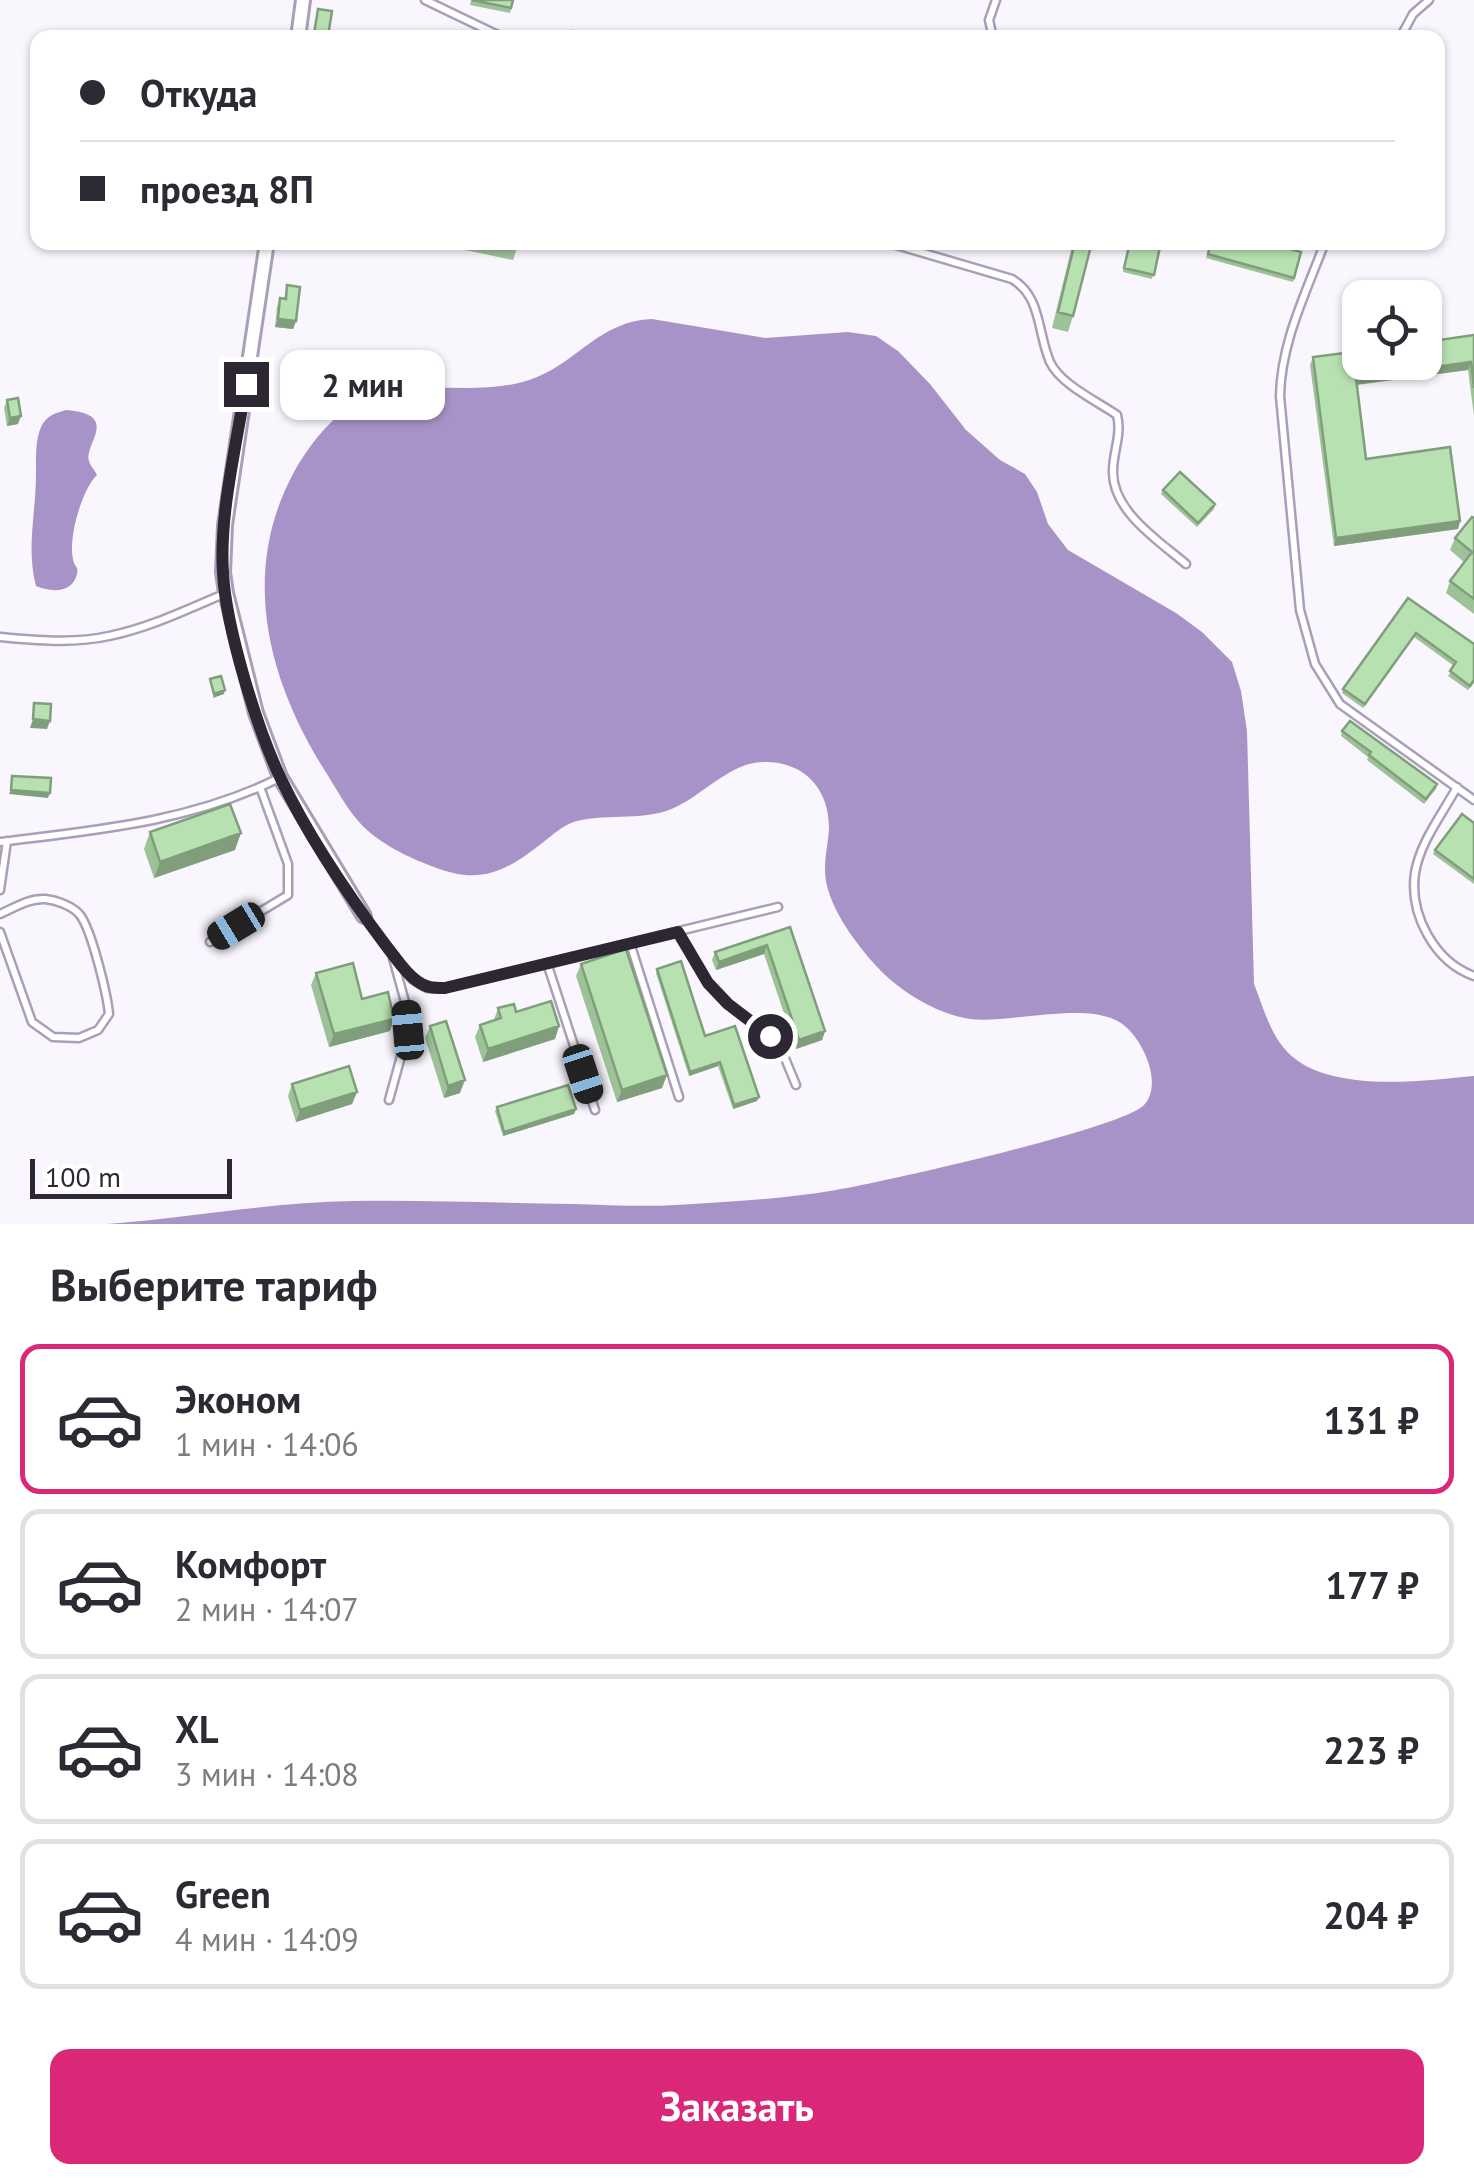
<!DOCTYPE html>
<html lang="ru">
<meta charset="utf-8">
<style>
body{margin:0;font-family:"PT Sans",sans-serif;background:#f2f2f3;color:#2b2b33;height:100vh;display:flex;flex-direction:column;font-size:38px;white-space:nowrap}
*{box-sizing:border-box;margin:0}
p{font-size:32px;color:#7c7c81}
.icon{flex:none;width:55px;height:55px;fill:none;stroke:currentColor;stroke-width:2;stroke-linecap:round;stroke-linejoin:round}
.map{position:relative;height:1224px;overflow:hidden}
.details{display:flex;flex-direction:column;background:#fff;flex:1}
.details>*{flex:none}
.banner{position:absolute;left:30px;top:30px;width:1415px;height:220px;border-radius:20px;box-shadow:0 2px 8px #0004;display:grid;align-content:center;height:220px;padding:0 50px;background:#fff}
.buttons{position:absolute;left:1342px;top:280px;display:grid;gap:20px}
.buttons a{display:grid;place-items:center;width:100px;height:100px;border-radius:20px;background:#fff;box-shadow:0 2px 8px #0004;font-size:50px}
.scale{position:absolute;left:30px;bottom:25px;width:202px;box-sizing:border-box;padding-left:10px;border:5px solid #2c2733;border-top:0;font-size:28px;line-height:35px;white-space:nowrap;color:#2c2733;-webkit-text-stroke:8px #fff;paint-order:stroke}
.end{position:absolute;width:45px;height:45px;margin:-22px;border:12px solid #2c2733;background:#fff;box-shadow:0 0 0 5px #fff}
.from{border-radius:50%}
.bubble{position:absolute;height:70px;border-radius:20px;background:#fff;box-shadow:0 2px 8px #0004;font-size:32px;font-weight:800;line-height:70px;text-align:center}
.car{position:absolute;width:30px;height:60px;margin:-30px -15px;border-radius:12px;box-shadow:0 0 8px 2px #0007;background:linear-gradient(#222 24%,#8ab4d8 0 40%,#222 0 76%,#8ab4d8 0 86%,#222 0)}
.banner b{display:flex;align-items:center;gap:35px;height:95px;font-size:38px}
.banner b+b{border-top:2px solid #e1e1e2}
.banner i{width:25px;height:25px;background:#2b2b33}
ul{padding:0;list-style:none}
li{display:flex;align-items:center;gap:30px;height:150px;margin:0 20px 15px;padding:0 30px;border:5px solid #e1e1e2;border-radius:20px}
li div{flex:1}
li b{display:block;font-size:38px}
li em{font-style:normal;font-weight:800}
li.selected{border-color:#db2777}
li>.icon{width:90px;height:90px;stroke-width:1.5}
h2{padding:0 50px;font-size:45px;line-height:120px}
.button{display:flex;gap:20px;margin-top:auto;padding:20px 50px}
.button a{flex:1;height:115px;border-radius:20px;background:#db2777;color:#fff;font-size:40px;font-weight:800;line-height:115px;text-align:center}
.map>svg:first-child{display:block}
.water{fill:#a893c8}
.lines{fill:none;stroke-linecap:round;stroke-linejoin:round}
.service-casing{stroke:#a99fbb;stroke-width:11}
.minor-casing{stroke:#a99fbb;stroke-width:18}
.service{stroke:#fff;stroke-width:6}
.minor{stroke:#fff;stroke-width:12}
.wall{fill:#9ec298}
.shaded-wall{fill:#819e7c}
.building{fill:#b8e1b1;stroke:#819e7c;stroke-width:2.5}
.route{stroke:#2c2733;stroke-width:12}
</style>
<div class="map">
<svg width="1474" height="1224" viewBox="0 0 1474 1224">
<rect width="100%" height="100%" fill="#f9f6fd"/>
<!-- water -->
<path class="water" d="M652,319L765,338L848,332L876,336L898,351L930,384L966,430L1000,460L1025,474L1037,492L1048,524L1068,550L1176,613L1202,632L1232,662L1241,691L1247,731L1254,984C1262,1004 1269,1030 1283,1047C1321,1095 1420,1081 1474,1076V1224H107C189,1218 272,1202 354,1201C427,1200 501,1203 573,1204C607,1205 642,1207 676,1205C728,1202 784,1199 836,1190C879,1183 1124,1128 1144,1105C1163,1084 1144,1043 1126,1027C1095,998 1013,1024 970,1019C938,1014 904,994 881,971C860,949 835,917 827,886C822,865 828,848 829,828C829,790 806,763 767,762C734,760 706,792 678,806C647,822 609,813 577,821C562,825 553,835 541,844C505,872 480,885 434,867C409,858 378,843 360,823C347,809 337,790 327,774C268,682 239,573 294,472C308,447 328,421 351,406C408,371 478,402 537,377C580,359 601,321 652,319Z
M66,410C122,414 83,445 89,461C90,466 95,470 97,475C82,489 68,538 73,559C74,567 79,566 77,574C72,594 51,592 36,586C26,548 36,513 36,474C36,460 35,441 41,427C46,416 55,413 66,410Z"/>
<g class="lines">
<defs>
<path id="service" d="M425,0L504,38
M993,38L989,20L996,0
M1400,38L1413,14L1429,0
M886,242L1012,279C1042,297 1037,332 1050,362C1061,385 1097,401 1117,415C1122,435 1113,451 1113,471C1112,511 1159,541 1186,564
M1325,242C1306,293 1281,342 1280,396L1300,610L1315,664L1340,704L1474,800
M0,637C36,640 73,644 109,636C149,628 188,609 226,593
M1457,787C1443,813 1420,842 1415,873C1409,915 1435,962 1474,976
M0,842C96,830 191,822 279,778
M0,890L7,841
M0,914C14,908 29,898 45,899C56,900 73,906 80,915C92,931 107,994 109,1014L98,1030L79,1038L53,1037L32,1022L0,932
M364,916L412,979L427,988H445L778,907
M677,932L708,983L728,1004L770,1036L784,1056L796,1085
M210,942L288,895V864L260,787
M630,943L679,1097
M547,963L595,1110
M389,1100L408,1031L407,1009L393,958"/>
<path id="minor" d="M298,38L303,0
M267,242L225,525L223,572L226,593L256,713L280,777L364,916"/>
</defs>
<!-- service casing -->
<use href="#service" class="service-casing"/>
<!-- minor casing -->
<use href="#minor" class="minor-casing"/>
<!-- service -->
<use href="#service" class="service"/>
<!-- minor -->
<use href="#minor" class="minor"/>
</g>
<!-- wall -->
<path class="wall" d="M471,0H513L510,13L470,5Z
M318,9L332,11L328,38H312Z
M466,242H519L513,260L465,250Z
M931,242H958L956,249Z
M1073,242H1092L1073,316L1068,332L1052,328Z
M1129,242H1161L1152,279L1123,272Z
M1211,242L1301,252L1293,282L1206,258Z
M287,285L296,321L293,329L275,327L277,307L280,298L284,299Z
M1474,335V416L1468,370L1357,385L1366,459L1460,521L1458,529L1334,546L1310,365L1313,357Z
M7,400L18,424L7,426L4,408Z
M1163,490L1215,504L1214,509L1197,527L1161,494Z
M1474,518V614L1446,593L1450,581L1464,562L1450,550L1455,538Z
M1408,598L1474,683L1468,690L1448,676L1454,666L1414,637L1363,708L1342,693L1343,689Z
M1342,731L1437,784L1436,789L1424,804L1367,760L1368,757L1341,736Z
M1474,823V884L1433,854L1435,850Z
M150,832L235,850L154,878L144,849Z
M790,927L825,1031L822,1040L796,1049L764,954L716,970L712,960L715,952Z
M581,964L662,1088L617,1102L576,976Z
M657,969L705,1036L757,1101L733,1109L718,1066L689,1076L656,973Z
M316,973L362,999L390,1031L329,1047L311,985Z
M498,1008L559,1026L555,1039L483,1062L475,1037L480,1025L494,1020Z
M430,1026L460,1093L444,1098L425,1038Z
M292,1084L357,1092L352,1104L296,1122L288,1096Z
M497,1107L576,1109L574,1114L503,1136L495,1111Z"/>
<!-- shaded-wall -->
<path class="shaded-wall" d="M278,319L296,321L293,329L275,327Z
M1471,362L1468,370L1353,385L1356,378Z
M21,416L18,424L7,426L10,418Z
M1460,521L1458,529L1334,546L1336,538Z
M1416,633L1414,637L1363,708L1365,704Z
M225,690L224,694L213,698L214,694Z
M33,719L50,721L47,729L30,728Z
M11,790L50,793L48,798L9,794Z
M241,833L235,850L154,878L160,862Z
M767,945L764,954L716,970L719,962Z
M394,1019L390,1031L329,1047L334,1034Z
M559,1026L555,1039L483,1062L488,1049Z
M825,1031L822,1040L796,1049L799,1040Z
M720,1062L718,1066L689,1076L690,1072Z
M667,1075L662,1088L617,1102L622,1090Z
M465,1080L460,1093L444,1098L448,1086Z
M357,1092L352,1104L296,1122L300,1110Z
M759,1097L757,1101L733,1109L734,1105Z
M576,1109L574,1114L503,1136L504,1132Z"/>
<!-- building -->
<path class="building" d="M472,0H513L511,8Z
M318,9L332,11L328,36L314,34Z
M573,31L586,35L585,38H570Z
M493,242H519L518,247Z
M1075,242H1092L1073,316L1058,312Z
M1130,242H1161L1154,275L1124,268Z
M1211,242H1266L1301,252L1294,278L1208,254Z
M287,285L300,287L296,321L278,319L280,298L286,299Z
M1474,335V388L1471,362L1356,378L1366,459L1450,447L1460,521L1336,538L1313,357L1360,351V362H1425V342Z
M18,398L21,416L10,418L7,400Z
M1180,472L1215,504L1198,523L1163,490Z
M1472,517L1474,518V599L1450,581L1472,552L1455,538Z
M1408,598L1474,644V680L1470,686L1450,671L1456,662L1416,633L1365,704L1343,689Z
M221,676L225,690L214,694L210,679Z
M34,703L51,704L50,721L33,719Z
M1350,721L1437,784L1426,799L1369,755L1371,752L1342,731Z
M12,776L51,778L50,793L11,790Z
M230,804L241,833L160,862L150,832Z
M1462,814L1474,823V879L1435,850Z
M790,927L825,1031L799,1040L767,945L719,962L715,952Z
M626,949L667,1075L622,1090L581,964Z
M681,961L705,1036L735,1026L759,1097L734,1105L720,1062L690,1072L657,969Z
M353,963L362,999L388,992L394,1019L334,1034L316,973Z
M551,1001L559,1026L488,1049L480,1025L501,1018L498,1008L514,1004L516,1012Z
M446,1021L465,1080L448,1086L430,1026Z
M349,1066L357,1092L300,1110L292,1084Z
M568,1085L576,1109L504,1132L497,1107Z"/>
<g class="lines">
<!-- route -->
<path class="route" d="M246,384C237,443 219,514 223,573C226,628 257,729 281,779C309,838 348,895 387,947C396,958 405,973 417,981C426,988 433,988 445,988L678,932L708,983L728,1004L770,1036"/>
</g>
</svg>
<div class="buttons">
<a><svg class="icon" aria-label="locate" viewBox="0 0 24 24"><circle cx="12" cy="12" r="6"/><path d="M12 2v4M12 18v4M2 12h4M18 12h4"/></svg></a>
</div>
<div class="scale">100 m</div>
<i class="end from" style="left:770px;top:1036px"></i>
<i class="end" style="left:246px;top:384px"></i>
<div class="bubble" style="left:280px;top:350px;width:165px">2 мин</div>
<i class="car" style="left:236px;top:926px;rotate:239deg"></i>
<i class="car" style="left:408px;top:1030px;rotate:355deg"></i>
<i class="car" style="left:583px;top:1074px;rotate:162deg"></i>
<div class="banner">
<b><i class="from"></i>Откуда</b>
<b><i></i>проезд 8П</b>
</div>
</div>
<section class="details">
<h2>Выберите тариф</h2>
<ul>
<li class="selected"><svg class="icon" aria-label="car" viewBox="0 0 24 24"><path d="M5 17H2v-5l4-1 3-4h7l3 4 3 1v5h-3M9 17h6M6 11h13"/><circle cx="7" cy="17" r="2"/><circle cx="17" cy="17" r="2"/></svg><div><b>Эконом</b><p>1 мин · 14:06</p></div><em>131 ₽</em></li>
<li><svg class="icon" aria-label="car" viewBox="0 0 24 24"><path d="M5 17H2v-5l4-1 3-4h7l3 4 3 1v5h-3M9 17h6M6 11h13"/><circle cx="7" cy="17" r="2"/><circle cx="17" cy="17" r="2"/></svg><div><b>Комфорт</b><p>2 мин · 14:07</p></div><em>177 ₽</em></li>
<li><svg class="icon" aria-label="car" viewBox="0 0 24 24"><path d="M5 17H2v-5l4-1 3-4h7l3 4 3 1v5h-3M9 17h6M6 11h13"/><circle cx="7" cy="17" r="2"/><circle cx="17" cy="17" r="2"/></svg><div><b>XL</b><p>3 мин · 14:08</p></div><em>223 ₽</em></li>
<li><svg class="icon" aria-label="car" viewBox="0 0 24 24"><path d="M5 17H2v-5l4-1 3-4h7l3 4 3 1v5h-3M9 17h6M6 11h13"/><circle cx="7" cy="17" r="2"/><circle cx="17" cy="17" r="2"/></svg><div><b>Green</b><p>4 мин · 14:09</p></div><em>204 ₽</em></li>
</ul>
<div class="button"><a>Заказать</a></div>
</section>
